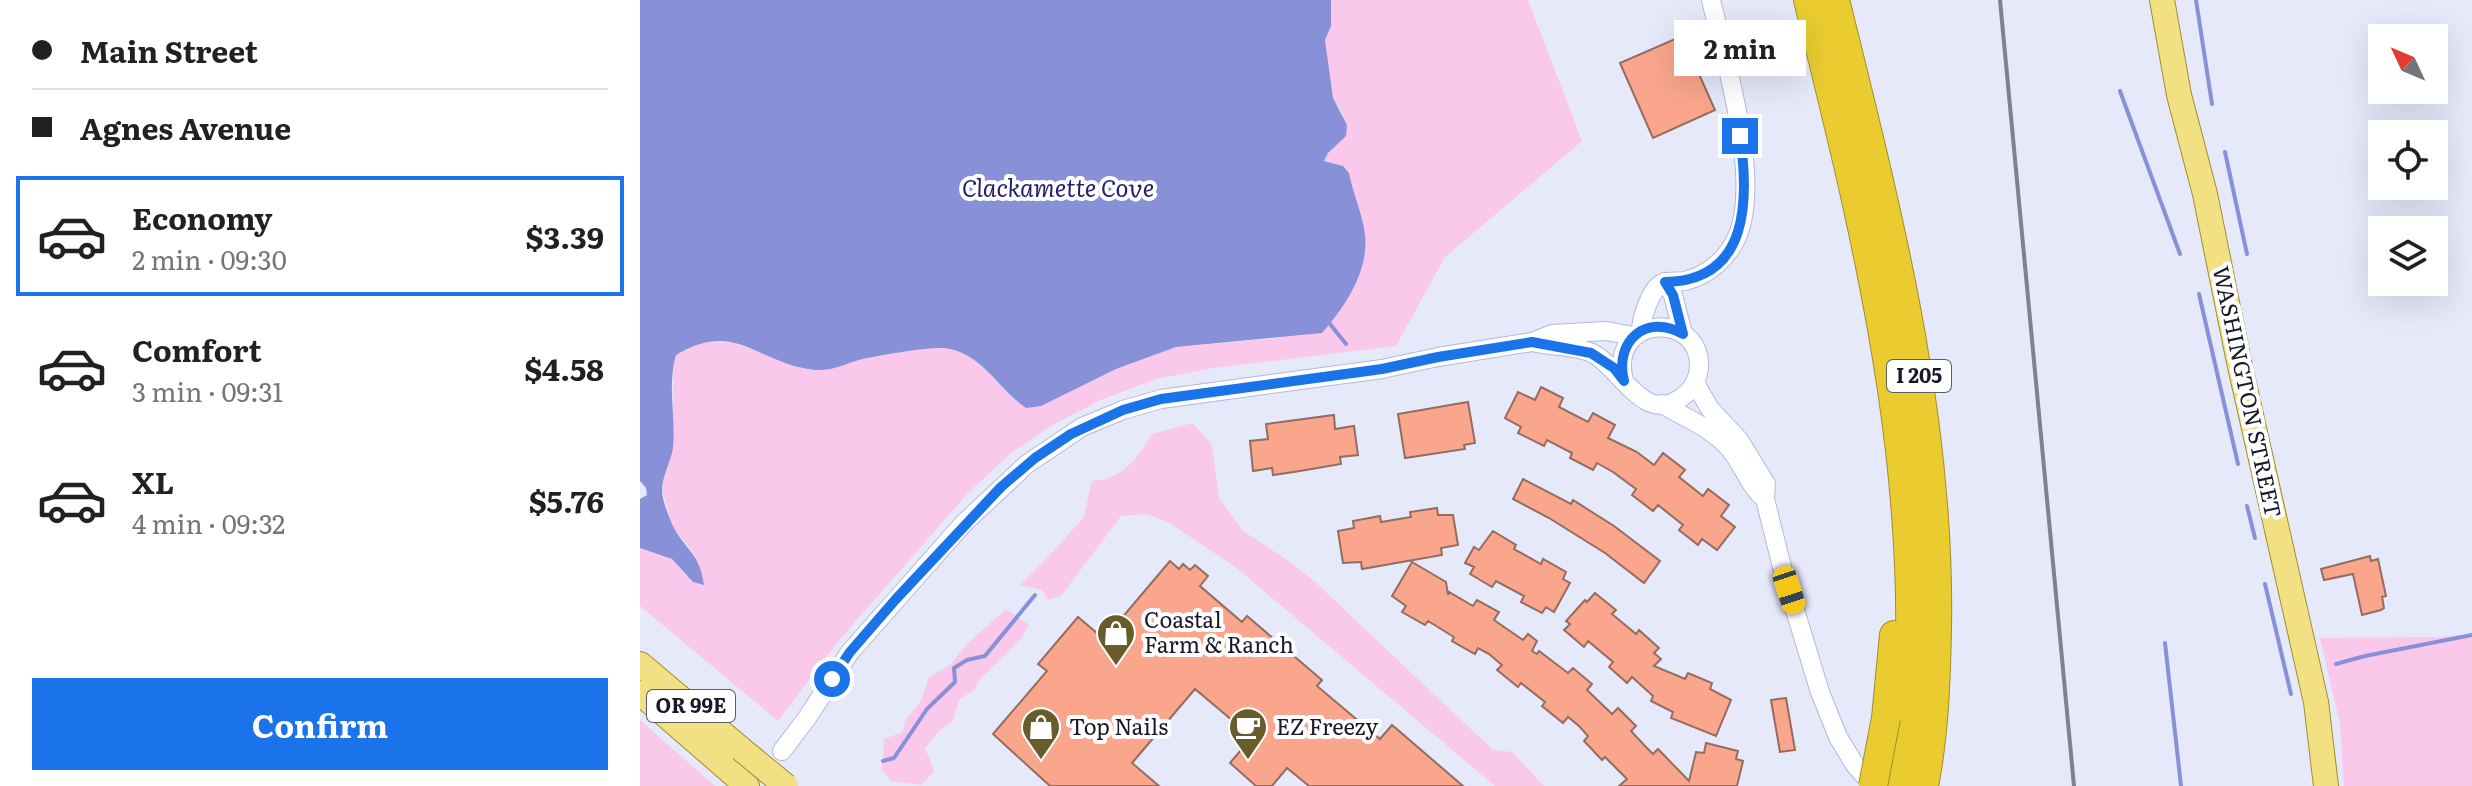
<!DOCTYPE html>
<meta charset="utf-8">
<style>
body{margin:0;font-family:Literata,serif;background:#f2f2f2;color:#202124;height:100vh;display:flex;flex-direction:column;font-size:30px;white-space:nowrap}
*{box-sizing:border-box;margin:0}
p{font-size:26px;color:#757577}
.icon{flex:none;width:44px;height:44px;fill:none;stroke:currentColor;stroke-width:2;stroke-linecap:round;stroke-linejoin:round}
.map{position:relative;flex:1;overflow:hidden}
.sheet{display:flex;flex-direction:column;background:#fff;width:640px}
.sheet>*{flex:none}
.guide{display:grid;align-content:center;height:176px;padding:0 32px;background:#fff}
.needle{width:52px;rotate:314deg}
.controls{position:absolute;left:1728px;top:24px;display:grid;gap:16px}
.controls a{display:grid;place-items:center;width:80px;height:80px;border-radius:0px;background:#fff;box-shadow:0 8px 32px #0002;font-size:40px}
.end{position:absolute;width:36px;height:36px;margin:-18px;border:10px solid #1a73e8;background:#fff;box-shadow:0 0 0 4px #fff}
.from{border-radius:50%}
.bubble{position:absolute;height:56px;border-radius:0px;background:#fff;box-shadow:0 8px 32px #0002;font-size:26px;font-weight:700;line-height:56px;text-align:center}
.car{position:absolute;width:24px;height:48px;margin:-24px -12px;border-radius:10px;box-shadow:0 0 6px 2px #0007;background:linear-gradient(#f5c518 24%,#345 0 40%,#f5c518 0 76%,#345 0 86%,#f5c518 0)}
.guide b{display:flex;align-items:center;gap:28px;height:76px;font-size:30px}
.guide b+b{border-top:2px solid #e0e0e0}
.guide i{width:20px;height:20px;background:#202124}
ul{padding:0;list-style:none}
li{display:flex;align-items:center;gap:24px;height:120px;margin:0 16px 12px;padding:0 16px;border:4px solid transparent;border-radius:0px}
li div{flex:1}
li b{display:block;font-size:30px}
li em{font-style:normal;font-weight:700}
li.selected{border-color:#1a73e8}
li>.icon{width:72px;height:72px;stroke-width:1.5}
.button{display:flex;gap:16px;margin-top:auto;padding:16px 32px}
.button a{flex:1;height:92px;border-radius:0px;background:#1a73e8;color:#fff;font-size:32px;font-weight:700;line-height:92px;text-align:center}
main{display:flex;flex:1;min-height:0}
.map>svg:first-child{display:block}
.green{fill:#f9c8ea}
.water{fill:#8891d8}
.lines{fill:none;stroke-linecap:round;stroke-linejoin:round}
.stream{stroke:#8891d8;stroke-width:4}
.building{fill:#f9a68c;stroke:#956c60;stroke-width:2}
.minor-casing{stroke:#b1b8df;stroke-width:20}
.major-casing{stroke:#a08d2e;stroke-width:26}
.highway-casing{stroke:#a08d2e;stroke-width:30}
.minor{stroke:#fff;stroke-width:18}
.major{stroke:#f2e083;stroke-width:24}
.highway{stroke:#eacc31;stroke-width:28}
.rail{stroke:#7e8191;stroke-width:4}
.major-bridge-casing{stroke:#a08d2e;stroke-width:26;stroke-linecap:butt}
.highway-bridge-casing{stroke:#a08d2e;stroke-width:30;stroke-linecap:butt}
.major-bridge{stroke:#f2e083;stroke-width:24}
.highway-bridge{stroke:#eacc31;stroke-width:28}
.route{stroke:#1a73e8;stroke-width:10}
.labels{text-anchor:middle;stroke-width:8;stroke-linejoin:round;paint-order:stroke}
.shield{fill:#fff;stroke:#5d5e68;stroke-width:2}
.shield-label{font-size:20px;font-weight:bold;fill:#171928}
.street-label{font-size:22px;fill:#171928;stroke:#fff}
.poi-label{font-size:22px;fill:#171928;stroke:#fff;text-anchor:start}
.water-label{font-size:24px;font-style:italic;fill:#231e70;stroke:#fff}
</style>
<main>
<section class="sheet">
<div class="guide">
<b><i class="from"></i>Main Street</b>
<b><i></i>Agnes Avenue</b>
</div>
<ul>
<li class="selected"><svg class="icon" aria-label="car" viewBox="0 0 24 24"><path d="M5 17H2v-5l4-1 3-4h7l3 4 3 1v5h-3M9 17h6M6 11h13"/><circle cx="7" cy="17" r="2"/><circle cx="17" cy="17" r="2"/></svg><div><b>Economy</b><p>2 min · 09:30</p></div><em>$3.39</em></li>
<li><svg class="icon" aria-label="car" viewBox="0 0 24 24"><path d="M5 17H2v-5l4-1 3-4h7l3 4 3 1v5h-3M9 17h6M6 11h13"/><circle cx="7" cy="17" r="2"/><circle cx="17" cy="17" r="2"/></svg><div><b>Comfort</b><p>3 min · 09:31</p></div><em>$4.58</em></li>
<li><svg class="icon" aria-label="car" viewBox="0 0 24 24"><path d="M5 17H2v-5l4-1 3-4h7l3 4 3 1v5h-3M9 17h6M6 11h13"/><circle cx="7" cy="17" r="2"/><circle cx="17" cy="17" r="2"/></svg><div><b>XL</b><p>4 min · 09:32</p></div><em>$5.76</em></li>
</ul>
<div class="button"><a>Confirm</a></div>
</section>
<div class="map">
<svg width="1832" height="786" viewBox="0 0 1832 786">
<rect width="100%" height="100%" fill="#e5e9f9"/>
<!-- green -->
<path class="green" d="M691,0H888L942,141L805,257L756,346L573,368L516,379L463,399L414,424L371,453L328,493L200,639L138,721L0,606V548L32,559L53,582L64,585L53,552L33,527L22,489L33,444V368L36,355C95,319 118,364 176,370C194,371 207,362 224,359C240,355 288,347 303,348C341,351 358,389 386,408L401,406L476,369L536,347L640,338L725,233L703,166L684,161L688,153L706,136L702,112L693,98L685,40L691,26Z
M553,423L572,445L579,498L603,531L647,560L674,581L853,750L872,752L904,786H855L594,566L528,522L507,514L481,516L421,596L408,600L402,590L380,585L410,555L444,517L452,481C482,480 498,458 512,434Z
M366,609L389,625L380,640L340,679L335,689L319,700L313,721L300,730L285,748L294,771L281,785L251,781L242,770L244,739L263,732L265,721L281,701L289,677L310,665L328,643Z
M1832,634V786H1704L1700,724L1680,638L1800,637Z
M0,720L75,786H0Z"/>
<!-- water -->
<path class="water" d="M0,0H691V26L685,40L693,98L707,125L706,136L688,153L684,161L703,166L709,173C713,194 723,215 725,235C729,271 705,307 682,333L536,347L476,369L401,406L386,408C358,389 341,351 303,348C288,347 240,355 223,359C206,363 194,371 176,370C117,365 97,318 36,355C27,385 36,417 33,448C31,461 22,477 22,490C22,500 29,517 33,526C45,550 60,553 64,585L53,582L32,559L0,548V499L7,495L6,488L0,481Z"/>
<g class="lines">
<!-- stream -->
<path class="stream" d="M1556,0L1572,104
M1480,91L1540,254
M1585,152L1607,254
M1559,294L1598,464
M690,324L706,344
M1607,506L1615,538
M1625,584L1651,694
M1525,643L1541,786
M1696,664L1725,656L1832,635
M243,761L254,758L287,709L315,682L314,668L327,660L345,656L395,595"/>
</g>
<!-- building -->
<path class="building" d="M1042,36L1075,110L1013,138L980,63Z
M901,387L923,398L919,407L948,422L953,413L975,425L968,438L997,452L1014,465L1023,453L1045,470L1039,477L1063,496L1068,489L1089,505L1081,516L1095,527L1077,550L1062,539L1058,545L1039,530L1043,525L1018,505L1013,511L992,495L996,489L973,472L957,463L953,470L930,458L932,453L907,440L904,446L878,433L881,427L865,418L878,392L895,400Z
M828,402L835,443L824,445L825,449L765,458L758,414Z
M694,415L695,429L714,426L718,455L700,457L701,464L660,471L633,475L632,468L613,471L610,441L628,439L626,424Z
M883,479L931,504L933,500L974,526L1020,561L1004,583L965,553L909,518L873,499Z
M797,508L798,515H813L818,545L801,548L802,555L722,569L721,562L703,563L698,531L714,528L713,521L740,516L741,522L771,517L770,512Z
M853,531L876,545L874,549L901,564L903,559L926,572L923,579L930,583L914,612L906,607L902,613L881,602L884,596L856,581L852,587L830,574L834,567L825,563L834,547L839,550Z
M1730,556L1731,561L1738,559L1746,596L1742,597L1744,608L1741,610L1722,615L1713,574L1684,580L1681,569Z
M530,561L539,569L543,564L550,570L555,565L568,576L560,586L602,622L607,616L682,680L677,686L740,739L752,725L823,786H669L647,768L632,786H616L590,763L612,737L555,689L492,763L519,786H410L353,734L407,671L398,664L438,617L464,639Z
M772,562L806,582L808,595L809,592L833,606L837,600L859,612L854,620L883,640L888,634L897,641L892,651L897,654L899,651L928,673L933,668L952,684L947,690L972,714L978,708L996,726L991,731L1005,746L1013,754L1018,749L1049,781L1056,752L1064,753L1066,743L1098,751L1096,759L1103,761L1097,786H979L987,779L965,757L962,760L944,741L948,736L939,726L928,717L923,723L902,706L905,702L881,683L878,687L857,670L862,665L849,654L838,648L835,654L812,641L814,637L788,621L785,625L762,612L766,606L752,596Z
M955,593L976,610L972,614L996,634L999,630L1019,648L1014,653L1021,659L1014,666L1045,679L1048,673L1072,683L1070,689L1091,700L1076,736L1031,718L1033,712L1011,701L1013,696L992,677L987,683L969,667L973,662L948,641L944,647L924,630L930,624L926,621L945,600L947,602Z
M1146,698L1155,750L1140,752L1131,700Z"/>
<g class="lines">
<defs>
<path id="minor" d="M1025,282L1033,295L1043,334
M1001,331C1001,319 1011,287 1023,283C1031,280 1040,283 1048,280C1070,274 1088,257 1097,237C1122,180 1085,59 1071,0
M892,342C912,347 934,345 952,353C982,368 1005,430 1046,394C1053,388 1058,378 1059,368C1062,310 967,314 984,381
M1055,383L1070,409L1099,440L1126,484L1125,499L1143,571L1180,692L1198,737L1215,765L1233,786
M1022,404C1047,419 1075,429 1093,453C1105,469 1110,487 1125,499
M142,751L167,718L210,652L323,524L387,464L442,427L483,410L521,399L742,369L798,357L892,342L912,334L966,331L994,336"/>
<path id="major" d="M1522,0L1539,95L1565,194L1599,362L1676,702L1686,786
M0,664L101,749
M0,693L107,786"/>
<path id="highway" d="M1168,0C1233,261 1296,514 1260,786
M1195,0C1246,207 1301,414 1297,629C1296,682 1294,734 1284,786
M1246,718L1254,635"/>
</defs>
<!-- minor casing -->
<use href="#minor" class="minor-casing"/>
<!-- major casing -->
<use href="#major" class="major-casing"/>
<!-- highway casing -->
<use href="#highway" class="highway-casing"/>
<!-- minor -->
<use href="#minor" class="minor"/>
<!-- major -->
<use href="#major" class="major"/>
<!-- highway -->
<use href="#highway" class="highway"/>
<!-- rail -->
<path class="rail" d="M1360,0L1434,786"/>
<defs>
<path id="major-bridge" d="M101,749L146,786"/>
<path id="highway-bridge" d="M1233,786L1246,718"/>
</defs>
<!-- major-bridge casing -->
<use href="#major-bridge" class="major-bridge-casing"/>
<!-- highway-bridge casing -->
<use href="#highway-bridge" class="highway-bridge-casing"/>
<!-- major-bridge -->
<use href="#major-bridge" class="major-bridge"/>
<!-- highway-bridge -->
<use href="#highway-bridge" class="highway-bridge"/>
</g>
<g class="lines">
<!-- route -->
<path class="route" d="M192,679L210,652L256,599L361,487L395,458L431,434L483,410L521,399L742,369L798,357L892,342L951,353L974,368L984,381C974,341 1006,313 1043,334L1033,295L1025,282C1110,281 1109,199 1100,136"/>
</g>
<!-- icons -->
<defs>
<symbol id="shop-pin" viewBox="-11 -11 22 30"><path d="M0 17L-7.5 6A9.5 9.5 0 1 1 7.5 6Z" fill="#685d2a" stroke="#fff"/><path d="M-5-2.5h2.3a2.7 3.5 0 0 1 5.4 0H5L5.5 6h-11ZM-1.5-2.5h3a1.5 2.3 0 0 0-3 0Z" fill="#fff"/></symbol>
<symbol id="cafe-pin" viewBox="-11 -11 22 30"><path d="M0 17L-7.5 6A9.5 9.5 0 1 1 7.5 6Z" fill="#685d2a" stroke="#fff"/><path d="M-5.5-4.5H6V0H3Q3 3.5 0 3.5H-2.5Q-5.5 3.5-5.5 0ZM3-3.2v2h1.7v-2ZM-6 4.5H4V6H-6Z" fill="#fff"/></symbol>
</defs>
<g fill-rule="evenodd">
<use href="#shop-pin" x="454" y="611" width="44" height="60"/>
<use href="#shop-pin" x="379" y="705" width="44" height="60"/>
<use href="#cafe-pin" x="586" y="705" width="44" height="60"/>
</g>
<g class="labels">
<!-- shield labels -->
<g class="shield">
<rect x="1247" y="360" width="64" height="32" rx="6"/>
<rect x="7" y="690" width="88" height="32" rx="6"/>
</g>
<g class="shield-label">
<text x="1279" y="383">I 205</text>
<text x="51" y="713">OR 99E</text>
</g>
<!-- street labels -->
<g class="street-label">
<text transform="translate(1607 392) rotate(78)" y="8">WASHINGTON STREET</text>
</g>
<!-- poi labels -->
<g class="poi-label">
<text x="504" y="628">Coastal<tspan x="504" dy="25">Farm &amp; Ranch</tspan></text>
<text x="429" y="735">Top Nails</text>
<text x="636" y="735">EZ Freezy</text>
</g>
<!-- water labels -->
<g class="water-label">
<text x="418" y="197">Clackamette Cove</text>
</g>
</g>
</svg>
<div class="controls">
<a><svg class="needle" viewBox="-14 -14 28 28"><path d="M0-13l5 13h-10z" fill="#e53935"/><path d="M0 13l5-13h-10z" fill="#757577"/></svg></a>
<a><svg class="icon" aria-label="locate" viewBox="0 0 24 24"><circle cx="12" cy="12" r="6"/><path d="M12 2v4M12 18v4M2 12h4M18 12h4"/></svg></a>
<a><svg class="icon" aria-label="layers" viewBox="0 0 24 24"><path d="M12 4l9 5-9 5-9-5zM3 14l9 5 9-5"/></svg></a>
</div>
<i class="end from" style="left:192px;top:679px"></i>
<i class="end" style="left:1100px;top:136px"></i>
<div class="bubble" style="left:1034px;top:20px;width:132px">2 min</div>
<i class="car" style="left:1149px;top:590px;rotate:162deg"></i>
</div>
</main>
